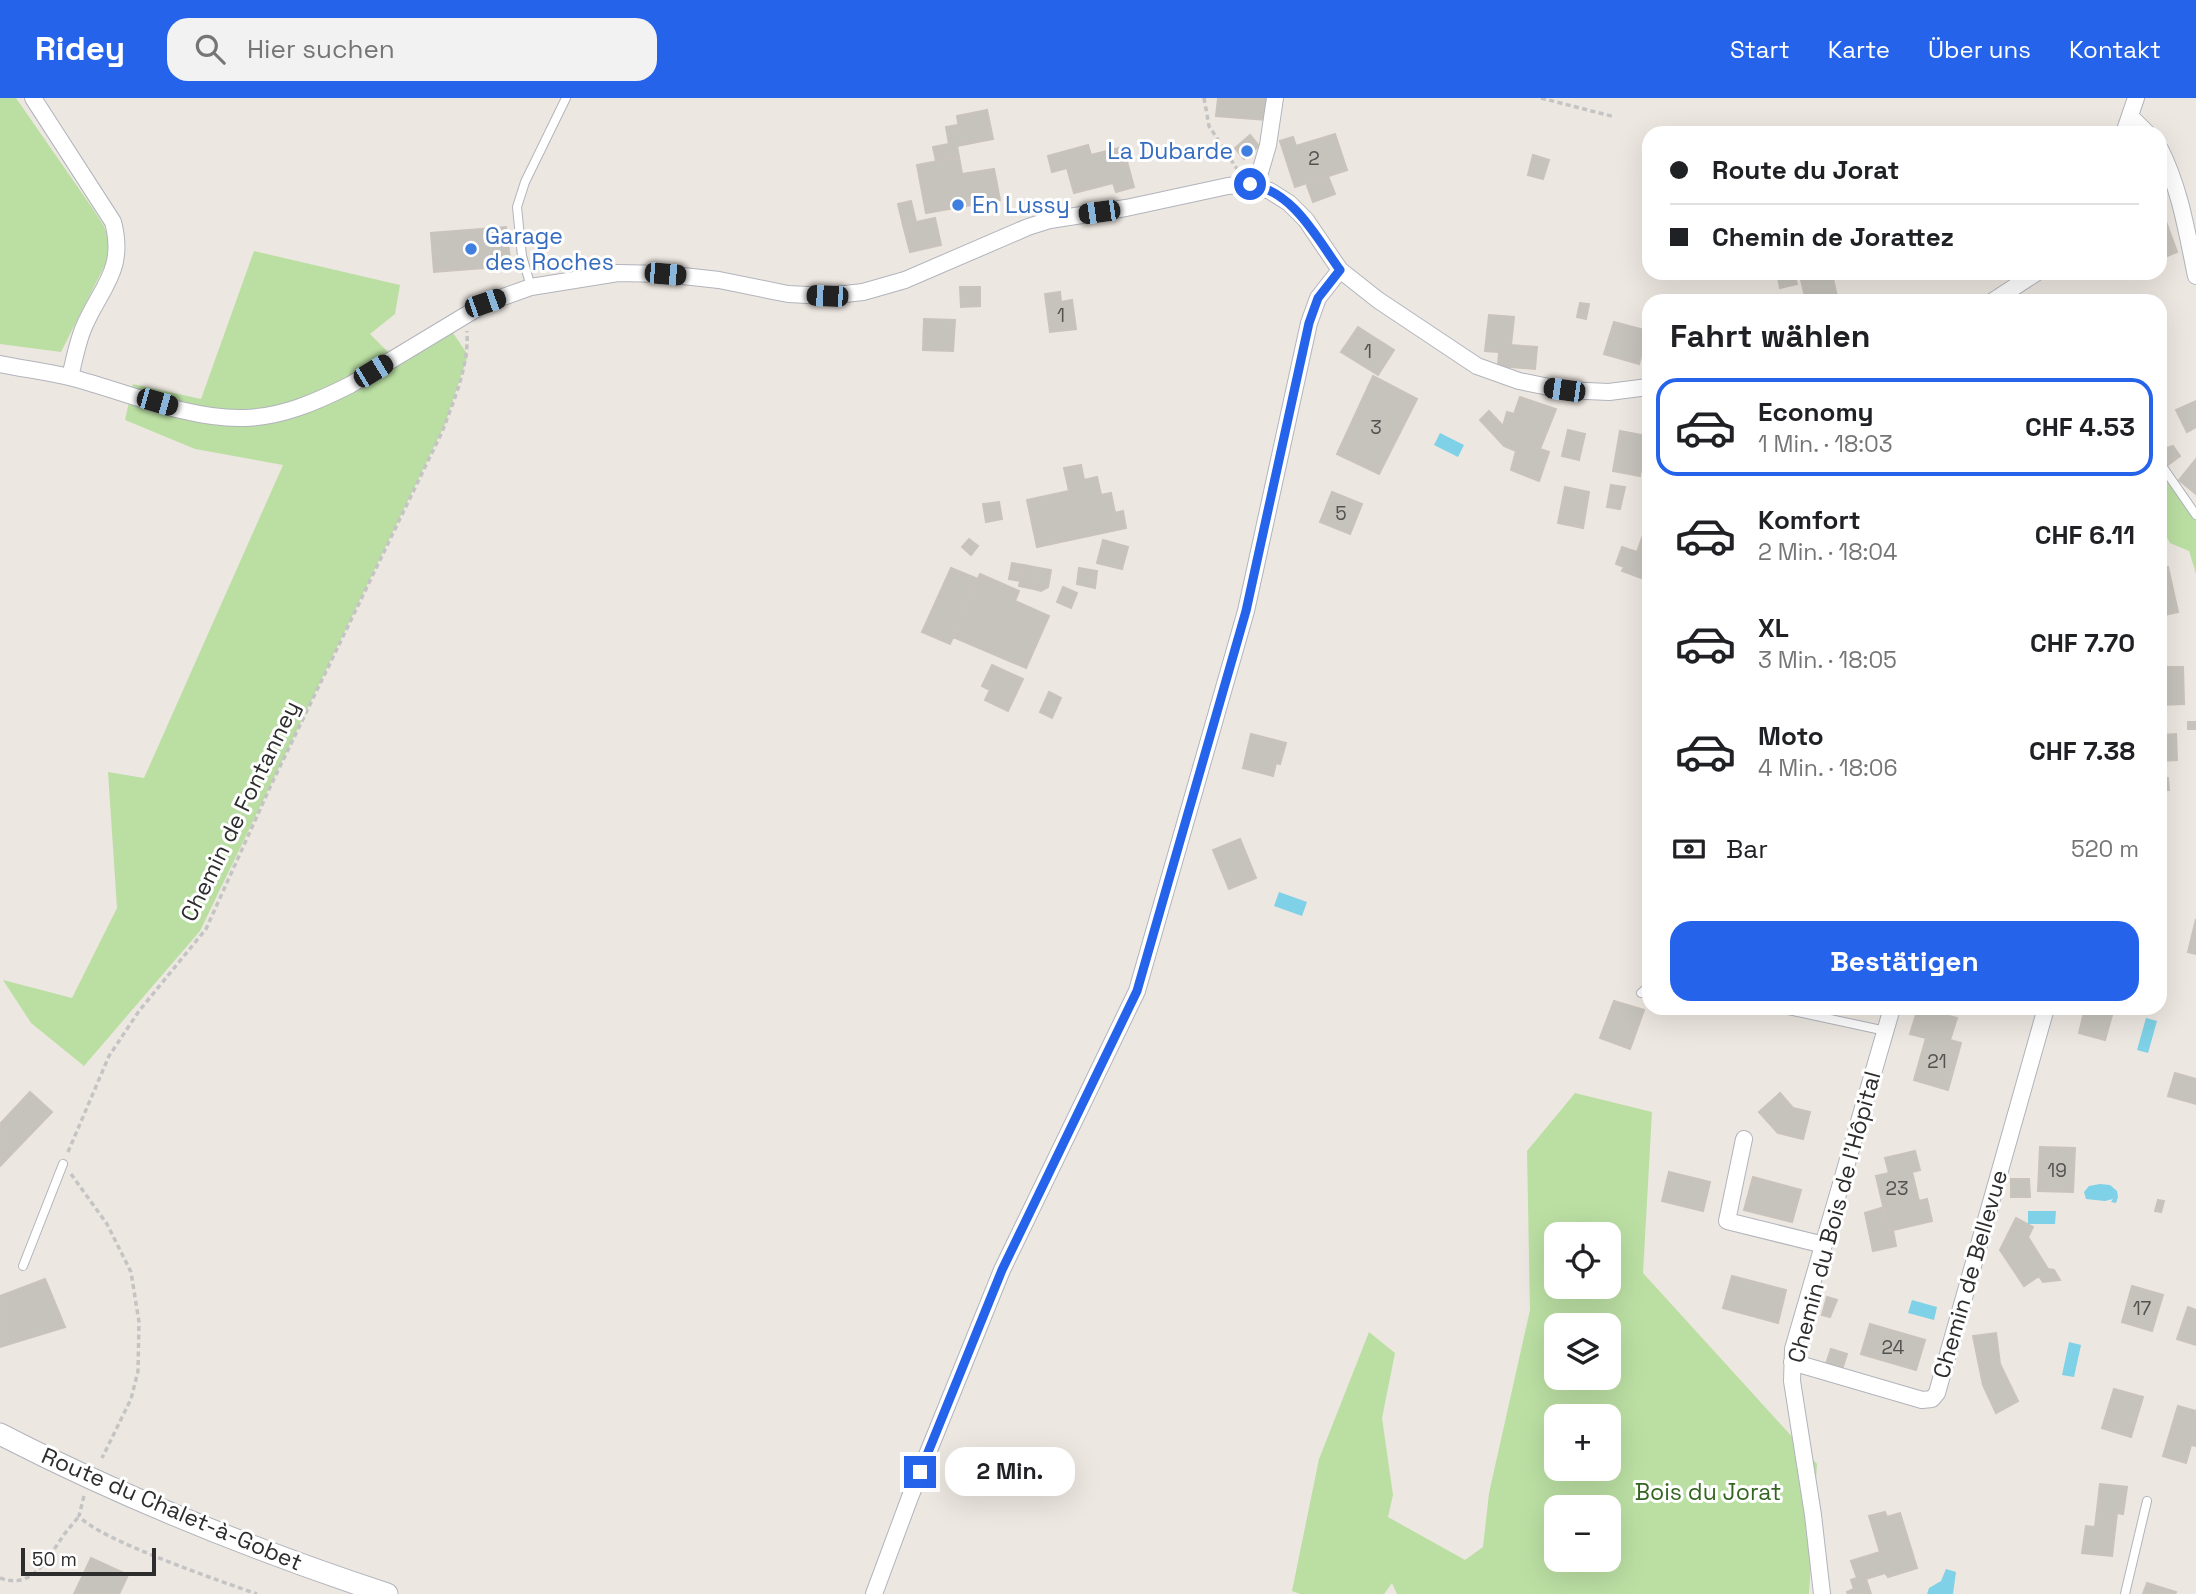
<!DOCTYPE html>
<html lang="de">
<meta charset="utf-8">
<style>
body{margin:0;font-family:"Space Grotesk",sans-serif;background:#f2f2f2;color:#202124;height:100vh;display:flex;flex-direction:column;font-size:26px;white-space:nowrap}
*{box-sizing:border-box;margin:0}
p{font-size:23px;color:#757577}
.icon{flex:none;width:38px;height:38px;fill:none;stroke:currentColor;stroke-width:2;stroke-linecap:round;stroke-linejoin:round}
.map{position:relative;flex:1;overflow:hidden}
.drawer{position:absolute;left:1642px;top:196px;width:525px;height:721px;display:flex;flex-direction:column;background:#fff;border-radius:21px;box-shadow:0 7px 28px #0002}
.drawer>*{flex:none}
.banner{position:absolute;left:1642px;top:28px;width:525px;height:154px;border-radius:21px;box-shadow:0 7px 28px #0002;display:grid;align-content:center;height:154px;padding:0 28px;background:#fff}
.tools{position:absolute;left:1544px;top:1124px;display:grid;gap:14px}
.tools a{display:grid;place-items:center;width:77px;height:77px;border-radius:14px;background:#fff;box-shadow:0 7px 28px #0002;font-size:35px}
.scale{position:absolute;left:21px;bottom:18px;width:135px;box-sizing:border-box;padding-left:7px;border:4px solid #2d2d2d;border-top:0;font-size:19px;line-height:24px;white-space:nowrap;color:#2d2d2d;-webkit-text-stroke:5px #fff;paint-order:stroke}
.end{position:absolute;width:32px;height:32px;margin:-16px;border:9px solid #2563eb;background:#fff;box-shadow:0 0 0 4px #fff}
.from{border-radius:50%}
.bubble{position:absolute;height:49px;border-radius:21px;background:#fff;box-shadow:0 7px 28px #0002;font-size:23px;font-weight:600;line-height:49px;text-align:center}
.car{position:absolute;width:21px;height:42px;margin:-21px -10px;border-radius:9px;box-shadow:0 0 5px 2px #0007;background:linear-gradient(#222 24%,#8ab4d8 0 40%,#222 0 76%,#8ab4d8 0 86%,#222 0)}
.banner b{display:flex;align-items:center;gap:24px;height:66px;font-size:26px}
.banner b+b{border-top:2px solid #e0e0e0}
.banner i{width:18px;height:18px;background:#202124}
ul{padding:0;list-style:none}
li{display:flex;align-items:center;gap:21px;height:98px;margin:0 14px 10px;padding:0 14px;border:4px solid transparent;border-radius:21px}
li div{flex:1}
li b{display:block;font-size:26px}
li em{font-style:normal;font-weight:600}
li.current{border-color:#2563eb}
li>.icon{width:63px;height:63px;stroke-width:1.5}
h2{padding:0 28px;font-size:32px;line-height:84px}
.pay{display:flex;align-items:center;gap:18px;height:77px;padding:0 28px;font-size:26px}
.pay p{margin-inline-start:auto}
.button{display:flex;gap:14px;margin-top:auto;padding:14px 28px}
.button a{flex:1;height:80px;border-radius:21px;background:#2563eb;color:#fff;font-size:28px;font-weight:600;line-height:80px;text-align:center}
header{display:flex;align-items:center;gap:42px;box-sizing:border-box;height:98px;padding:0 35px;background:#2563eb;color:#fff}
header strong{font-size:33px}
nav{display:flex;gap:38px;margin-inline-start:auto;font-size:24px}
.search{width:490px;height:63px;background:#f2f2f2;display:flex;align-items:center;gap:18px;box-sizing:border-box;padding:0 24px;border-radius:21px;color:#757577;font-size:26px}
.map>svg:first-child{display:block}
.green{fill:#bbdfa3;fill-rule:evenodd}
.water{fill:#7ed1e6}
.building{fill:#c6c2bc;stroke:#c9c3bb;stroke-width:2}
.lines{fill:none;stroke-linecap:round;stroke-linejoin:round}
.service-casing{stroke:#b1b4bc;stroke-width:10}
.minor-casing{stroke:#b1b4bc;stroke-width:18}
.secondary-casing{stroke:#b1b4bc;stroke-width:23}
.path{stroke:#c4c4c4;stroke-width:3.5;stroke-dasharray:5 3.5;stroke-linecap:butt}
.service{stroke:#fff;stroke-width:8}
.minor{stroke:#fff;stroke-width:16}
.secondary{stroke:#fff;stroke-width:21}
.route{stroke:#2563eb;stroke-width:9}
.shop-dot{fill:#3f7fe0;stroke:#fff;stroke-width:2.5}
.labels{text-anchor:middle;stroke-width:6;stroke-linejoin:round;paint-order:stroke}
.number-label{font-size:19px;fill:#535251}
.shop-label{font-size:23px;fill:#366cbe;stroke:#fff;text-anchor:start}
.street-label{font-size:23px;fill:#2d2d2d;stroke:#fff}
.park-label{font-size:23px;fill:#346621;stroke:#fff}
</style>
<header>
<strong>Ridey</strong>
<div class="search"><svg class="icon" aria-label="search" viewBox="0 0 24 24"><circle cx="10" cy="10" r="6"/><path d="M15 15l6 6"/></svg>Hier suchen</div>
<nav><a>Start</a><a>Karte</a><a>Über uns</a><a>Kontakt</a></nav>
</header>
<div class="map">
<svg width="2196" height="1496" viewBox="0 0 2196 1496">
<rect width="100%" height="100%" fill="#ede7e1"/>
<!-- green -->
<path class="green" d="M0,0H16L93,111L104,128L109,143L108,161L61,254L0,246Z
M254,153L400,187L395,216L370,236L396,262L453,235L468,257L445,326L200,833L84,968L31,925L3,882L72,900L117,810L108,674L144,680L283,367L195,351L125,322L133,286L201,301Z
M2160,372L2196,421V476L2189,453L2170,445L2160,428Z
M1575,995L1652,1014L1643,1175L1817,1366L1809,1496H1397L1392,1485L1384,1496H1300L1292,1493L1319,1361L1369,1234L1395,1255L1382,1320L1393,1397L1388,1419L1465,1462L1483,1449L1489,1395L1530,1212L1527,1053ZM1556,1136H1608V1188H1556ZM1556,1227H1608V1279H1556ZM1556,1318H1608V1370H1556ZM1556,1409H1608V1461H1556Z"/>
<!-- water -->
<path class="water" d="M1440,335L1464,347L1458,359L1434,347Z
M1279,794L1307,804L1302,818L1274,808Z
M2146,920L2157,923L2148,955L2137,952Z
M2100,1086L2110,1087L2117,1093L2118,1099L2116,1105L2111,1104L2113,1101L2105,1103L2086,1101L2084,1094L2089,1088Z
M2028,1113H2056L2055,1126H2028Z
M1912,1202L1937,1209L1934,1222L1908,1215Z
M2069,1244L2081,1247L2074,1279L2062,1277Z
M1946,1471L1956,1474L1953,1496H1927L1929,1490L1941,1483Z"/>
<!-- building -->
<path class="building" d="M1218,0H1268L1266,22L1216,18Z
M987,12L993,41L962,47L957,18Z
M958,27L962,47L957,48L959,59L936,63L933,49L949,46L946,29Z
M1335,36L1347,72L1295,89L1280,43L1293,39L1296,48Z
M1250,37L1259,48L1244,61L1235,50Z
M1088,47L1091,57L1123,49L1134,89L1116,94L1113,85L1074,95L1067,70L1052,74L1048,58Z
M1533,57L1549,62L1543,81L1528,77Z
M959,59L962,76L994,71L1000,102L926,115L917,67Z
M1328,78L1335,96L1313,104L1306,85Z
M911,103L916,124L903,127L898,106Z
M2160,107L2177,154L2160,161Z
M935,120L941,147L910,154L903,127Z
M506,129L511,168L434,174L431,135Z
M1777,175H1794L1797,186L1780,190Z
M1832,176L1838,203H1806L1801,182Z
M960,189H980V208L961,209Z
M1060,194L1061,204L1072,202L1076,231L1050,234L1045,196Z
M1580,205L1589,206L1586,221L1577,219Z
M1489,217L1514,219L1511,247L1537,249L1535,271L1498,268L1499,254L1485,253Z
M924,221L955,222L953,253L923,252Z
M1614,224L1648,233L1639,266L1604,256Z
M1358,229L1394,252L1378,277L1341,254Z
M1373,278L1417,301L1379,376L1337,356Z
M1520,299L1556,311L1540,351L1549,354L1539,383L1511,372L1516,353L1504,348L1480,322L1489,313L1503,328L1507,314L1514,316Z
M2196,303V329L2187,334L2176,312Z
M1568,332L1585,336L1579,362L1562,358Z
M1620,333L1647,338L1640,378L1613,373Z
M2173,348L2180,358L2168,367L2160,352Z
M2196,361V396L2179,382Z
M1081,367L1084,382L1097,379L1101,397L1111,395L1115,415L1123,413L1126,430L1037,449L1027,402L1069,393L1064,370Z
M1611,387L1625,389L1620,411L1607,409Z
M1565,389L1589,394L1583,430L1558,425Z
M1332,394L1362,406L1350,436L1320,424Z
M999,404L1002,421L986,424L983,406Z
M1643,437L1648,439L1647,482L1622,473L1624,469L1616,466L1622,449L1637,454Z
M969,441L978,448L971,457L962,449Z
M1103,442L1128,449L1122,471L1097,465Z
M1012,465L1024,467L1020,483L1009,481Z
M1024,467L1039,470L1034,491L1019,488Z
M2168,469L2178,514L2160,518V471Z
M951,470L978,481L950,546L922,534Z
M1039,470L1051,472L1048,489L1041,493L1034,491Z
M1079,470L1097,473L1095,490L1077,486Z
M980,476L1019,493L1015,503L1049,518L1026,570L953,539Z
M1063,489L1077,495L1071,510L1057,504Z
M992,567L1023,581L1008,613L985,602L990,592L982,588Z
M2163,569H2183L2184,606L2160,607V575H2164Z
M1049,594L1061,600L1052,620L1040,614Z
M2188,624H2196V631H2188Z
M1251,636L1286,645L1280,666L1276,665L1273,678L1243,670Z
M2176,636L2177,662L2160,663V637Z
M2168,680L2169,692H2160V681Z
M1240,741L1256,780L1229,791L1213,752Z
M2196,821V856L2188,854Z
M1614,903L1644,912L1630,951L1600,940Z
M1918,910L1957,920L1950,942L1961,945L1948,992L1914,982L1926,940L1910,936Z
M2085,910H2114L2105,942L2079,935Z
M2175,975L2196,981V1006L2168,998Z
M30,994L52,1014L0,1068V1026Z
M1780,995L1793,1010L1810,1014L1803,1041L1778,1035L1759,1014Z
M2040,1049L2075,1050L2073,1094L2038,1093Z
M1915,1053L1920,1072L1912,1074L1919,1103L1927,1101L1932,1123L1889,1133L1876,1078L1889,1075L1885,1060Z
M1669,1074L1710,1084L1703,1113L1662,1103Z
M1753,1079L1801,1092L1792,1124L1744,1112Z
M2011,1081H2029L2030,1099H2011Z
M2158,1102L2164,1103L2161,1114L2155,1113Z
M1884,1109L1889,1133L1893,1132L1896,1148L1873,1153L1865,1115Z
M2016,1120L2033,1129L2028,1139L2048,1171L2054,1172L2060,1182L2043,1184L2039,1178L2024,1188L2000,1152Z
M1732,1178L1786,1192L1778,1225L1723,1210Z
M45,1181L65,1229L0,1249V1198Z
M2132,1188L2163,1197L2152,1233L2122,1224Z
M1827,1199L1837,1202L1830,1219L1822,1217Z
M2188,1209L2196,1212V1247L2177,1241Z
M1870,1226L1925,1242L1916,1272L1861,1256Z
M1996,1235L2000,1266L2018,1303L1996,1315L1983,1287L1973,1238Z
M1831,1251L1847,1256L1842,1272L1826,1266Z
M2114,1291L2143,1299L2131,1339L2102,1330Z
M2178,1308L2196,1313V1348L2191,1347L2186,1365L2163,1358Z
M2100,1386L2127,1389L2123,1416L2117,1415L2112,1458L2082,1455L2086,1428L2095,1429Z
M1885,1414L1887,1419L1900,1415L1917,1470L1888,1479L1885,1475L1866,1481L1871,1496H1848L1847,1494L1854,1491L1851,1482L1857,1480L1851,1463L1880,1454L1869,1418Z
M91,1460L128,1477L119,1496H74Z
M2147,1485L2176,1494L2175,1496H2143Z"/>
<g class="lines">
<defs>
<path id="service" d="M531,189L522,158L517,109L525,84L566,0
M2160,365L2196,417
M1641,895L1648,889
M1779,910L1886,933
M23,1168L63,1066
M2125,1496L2147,1403"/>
<path id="minor" d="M33,0L113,124C126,173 100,190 83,231C77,246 74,263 70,279
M2130,18L2147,35
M2124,35L2136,0
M2160,51C2180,90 2187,135 2196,178
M1256,88L1268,47L1275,0
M1993,203L2036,175
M0,266C24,271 49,274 73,280C126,294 190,322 244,320C282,319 316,304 350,287L486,205L531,189L618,175L665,176L719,182L788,196L827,198L863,194L905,182L1028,129L1050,122L1126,110L1228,88L1250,86L1270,93L1289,105L1306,122L1340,172L1378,202L1477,268L1519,283L1564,292L1609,294L1648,289
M1744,1041L1727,1123L1824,1147
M1792,1264L1922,1302L1932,1301L1937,1295L2046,910
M874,1496L910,1399L1002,1172L1137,893L1246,513L1309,225L1318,200L1340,172
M1822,1496L1813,1417L1792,1283L1793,1251L1892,910"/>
<path id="secondary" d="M0,1336C124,1400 254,1452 387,1496"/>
</defs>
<!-- service casing -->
<use href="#service" class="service-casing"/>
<!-- minor casing -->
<use href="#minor" class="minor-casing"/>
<!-- secondary casing -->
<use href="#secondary" class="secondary-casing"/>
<!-- path -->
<path class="path" d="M1204,0L1209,28L1237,71
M1541,0L1615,19
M68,1054L109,958L139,913L206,831L272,685L442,334C454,302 469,268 467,233
M71,1076L107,1126L131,1174L139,1224L138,1273L131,1301L102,1360
M84,1398L79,1418C97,1441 223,1484 257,1496
M0,1480C31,1492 46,1463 61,1441C66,1433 73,1426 79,1418"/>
<!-- service -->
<use href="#service" class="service"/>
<!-- minor -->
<use href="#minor" class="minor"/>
<!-- secondary -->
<use href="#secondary" class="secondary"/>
</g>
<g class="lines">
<!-- route -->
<path class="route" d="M920,1374L1002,1172L1137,893L1246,513L1309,225L1318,200L1340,172C1316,139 1294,94 1250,86"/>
</g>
<!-- markers -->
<g class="shop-dot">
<circle cx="1247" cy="53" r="7"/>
<circle cx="958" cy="107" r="7"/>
<circle cx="471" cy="151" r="7"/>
</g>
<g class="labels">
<!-- number labels -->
<g class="number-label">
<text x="1314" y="67">2</text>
<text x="1061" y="224">1</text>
<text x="1368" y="260">1</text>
<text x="1376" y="336">3</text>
<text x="1341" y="422">5</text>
<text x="1937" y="970">21</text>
<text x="2057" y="1079">19</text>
<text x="1897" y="1097">23</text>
<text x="2142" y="1217">17</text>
<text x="1893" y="1256">24</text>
</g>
<!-- shop labels -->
<g class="shop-label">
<text x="1233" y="61" text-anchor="end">La Dubarde</text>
<text x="972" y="115">En Lussy</text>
<text x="485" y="146">Garage<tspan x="485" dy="26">des Roches</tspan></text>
</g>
<!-- street labels -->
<g class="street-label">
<text transform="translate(240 713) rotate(-64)" y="8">Chemin de Fontanney</text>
<text transform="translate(1834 1119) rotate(-75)" y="8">Chemin du Bois de l'Hôpital</text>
<text transform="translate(1970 1176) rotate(-74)" y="8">Chemin de Bellevue</text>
<text transform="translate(172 1411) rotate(23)" y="8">Route du Chalet-à-Gobet</text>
</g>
<!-- park labels -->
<g class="park-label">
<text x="1708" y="1402">Bois du Jorat</text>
</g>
</g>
</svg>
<div class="tools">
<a><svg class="icon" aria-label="locate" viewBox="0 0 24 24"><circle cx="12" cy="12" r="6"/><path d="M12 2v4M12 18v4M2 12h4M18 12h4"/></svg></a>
<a><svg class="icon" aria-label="layers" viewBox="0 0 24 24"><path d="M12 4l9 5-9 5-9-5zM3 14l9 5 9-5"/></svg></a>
<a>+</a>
<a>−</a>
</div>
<div class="scale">50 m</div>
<i class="end from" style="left:1250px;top:86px"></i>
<i class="end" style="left:920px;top:1374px"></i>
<div class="bubble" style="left:945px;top:1349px;width:130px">2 Min.</div>
<i class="car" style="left:1099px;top:114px;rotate:262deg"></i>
<i class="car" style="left:665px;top:176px;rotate:95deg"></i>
<i class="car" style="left:827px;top:198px;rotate:272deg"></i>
<i class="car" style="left:485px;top:205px;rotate:71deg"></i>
<i class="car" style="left:373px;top:273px;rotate:59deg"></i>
<i class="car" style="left:1564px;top:292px;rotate:278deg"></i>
<i class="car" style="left:157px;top:304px;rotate:106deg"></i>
<div class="banner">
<b><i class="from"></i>Route du Jorat</b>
<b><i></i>Chemin de Jorattez</b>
</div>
<section class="drawer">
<h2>Fahrt wählen</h2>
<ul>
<li class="current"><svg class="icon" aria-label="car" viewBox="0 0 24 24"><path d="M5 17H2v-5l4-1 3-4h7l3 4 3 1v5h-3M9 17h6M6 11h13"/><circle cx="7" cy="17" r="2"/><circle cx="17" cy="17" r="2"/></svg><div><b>Economy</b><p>1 Min. · 18:03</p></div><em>CHF 4.53</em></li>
<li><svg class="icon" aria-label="car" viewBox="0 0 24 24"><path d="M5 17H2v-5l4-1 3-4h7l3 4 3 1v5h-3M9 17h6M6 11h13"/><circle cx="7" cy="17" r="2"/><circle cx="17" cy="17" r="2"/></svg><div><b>Komfort</b><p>2 Min. · 18:04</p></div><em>CHF 6.11</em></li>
<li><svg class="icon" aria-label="car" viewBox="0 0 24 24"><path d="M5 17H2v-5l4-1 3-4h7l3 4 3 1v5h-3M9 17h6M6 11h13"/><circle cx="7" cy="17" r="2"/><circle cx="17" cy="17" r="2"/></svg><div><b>XL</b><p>3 Min. · 18:05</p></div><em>CHF 7.70</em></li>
<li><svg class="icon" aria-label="car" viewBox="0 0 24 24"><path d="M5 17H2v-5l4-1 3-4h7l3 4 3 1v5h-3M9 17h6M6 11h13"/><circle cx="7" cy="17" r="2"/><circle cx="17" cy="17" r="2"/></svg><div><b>Moto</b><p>4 Min. · 18:06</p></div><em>CHF 7.38</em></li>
</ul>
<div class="pay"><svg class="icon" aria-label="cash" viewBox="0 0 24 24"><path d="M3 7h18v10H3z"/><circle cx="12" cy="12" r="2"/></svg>Bar<p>520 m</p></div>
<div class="button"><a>Bestätigen</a></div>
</section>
</div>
